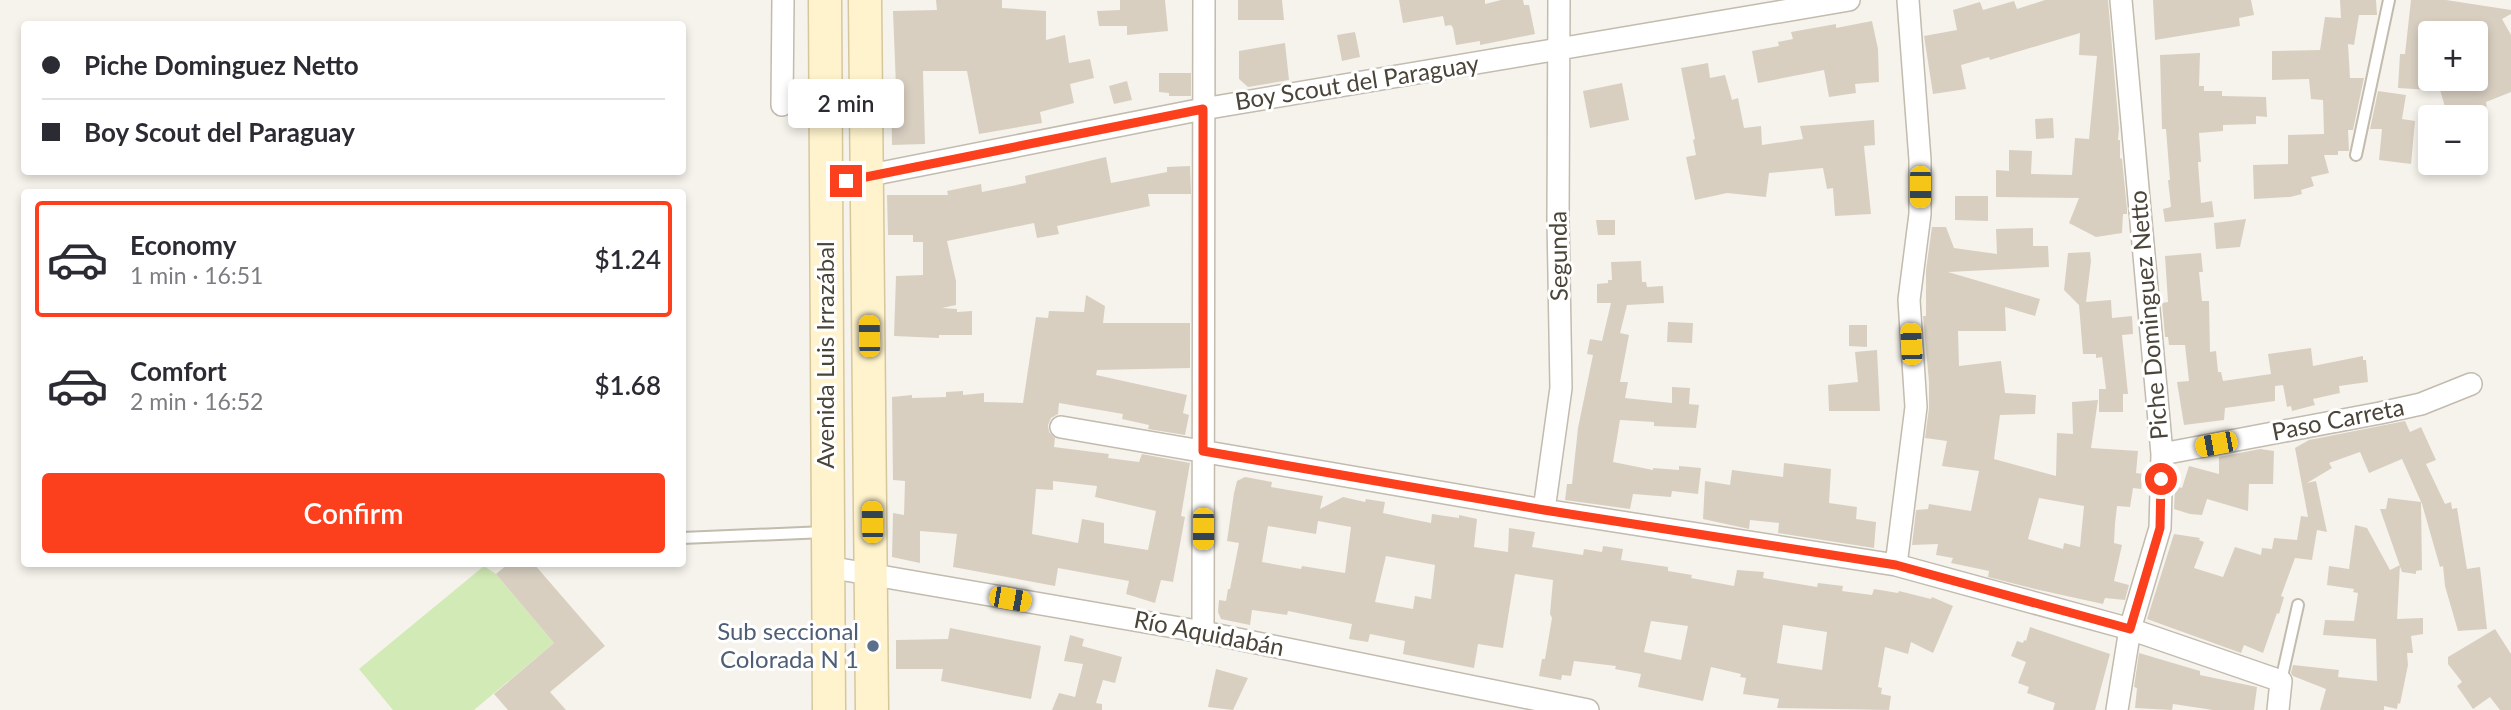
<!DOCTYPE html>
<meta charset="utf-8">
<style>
body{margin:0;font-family:Lato,sans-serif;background:#f2f2f3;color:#2b2b33;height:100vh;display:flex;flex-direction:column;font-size:26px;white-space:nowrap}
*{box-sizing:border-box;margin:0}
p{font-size:23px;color:#7c7c81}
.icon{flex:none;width:38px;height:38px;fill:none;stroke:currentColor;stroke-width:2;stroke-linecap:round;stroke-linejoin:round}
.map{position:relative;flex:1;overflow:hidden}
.panel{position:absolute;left:21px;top:189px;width:665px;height:378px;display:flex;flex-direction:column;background:#fff;border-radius:7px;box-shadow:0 4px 10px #0003}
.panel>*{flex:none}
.top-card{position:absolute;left:21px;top:21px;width:665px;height:154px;border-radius:7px;box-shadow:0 4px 10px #0003;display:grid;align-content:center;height:154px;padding:0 21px;background:#fff}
.buttons{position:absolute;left:2418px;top:21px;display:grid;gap:14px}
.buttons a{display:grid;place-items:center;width:70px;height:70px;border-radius:7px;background:#fff;box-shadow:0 4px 10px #0003;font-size:35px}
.end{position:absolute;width:32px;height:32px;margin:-16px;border:9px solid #fc3f1d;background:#fff;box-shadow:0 0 0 4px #fff}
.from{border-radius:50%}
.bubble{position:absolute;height:49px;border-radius:7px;background:#fff;box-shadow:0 4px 10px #0003;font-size:23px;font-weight:600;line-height:49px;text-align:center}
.car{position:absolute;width:21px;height:42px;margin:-21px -10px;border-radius:9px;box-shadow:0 0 5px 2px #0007;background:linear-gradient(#f5c518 24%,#345 0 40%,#f5c518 0 76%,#345 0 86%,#f5c518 0)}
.top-card b{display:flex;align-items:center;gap:24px;height:66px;font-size:26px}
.top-card b+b{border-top:2px solid #e1e1e2}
.top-card i{width:18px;height:18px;background:#2b2b33}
ul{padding:12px 0 0;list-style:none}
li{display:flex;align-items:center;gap:21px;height:116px;margin:0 14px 10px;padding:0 7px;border:4px solid transparent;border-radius:7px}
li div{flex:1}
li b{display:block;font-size:26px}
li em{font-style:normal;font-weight:600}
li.selected{border-color:#fc3f1d}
li>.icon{width:63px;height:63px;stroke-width:1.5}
.cta{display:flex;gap:14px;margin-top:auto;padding:14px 21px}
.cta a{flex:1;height:80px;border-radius:7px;background:#fc3f1d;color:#fff;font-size:28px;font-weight:600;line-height:80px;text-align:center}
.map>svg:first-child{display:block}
.green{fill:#d2eab5}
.building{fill:#d8cfc1;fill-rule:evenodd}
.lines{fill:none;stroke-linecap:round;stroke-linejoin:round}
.service-casing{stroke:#c2bbae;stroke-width:14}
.minor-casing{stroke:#c2bbae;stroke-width:24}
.secondary-casing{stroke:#d6c79b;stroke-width:35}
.service{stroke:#fff;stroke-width:10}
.minor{stroke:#fff;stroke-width:21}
.secondary{stroke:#fff3cd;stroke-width:32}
.route{stroke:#fc3f1d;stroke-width:9}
.service-dot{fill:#5c6f8a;stroke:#fff;stroke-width:2.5}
.labels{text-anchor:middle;stroke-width:6;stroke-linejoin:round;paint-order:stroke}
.street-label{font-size:24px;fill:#4b4439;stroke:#fff}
.service-label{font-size:24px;fill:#4e5e75;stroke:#fff;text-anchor:end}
</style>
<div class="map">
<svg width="2511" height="710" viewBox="0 0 2511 710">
<rect width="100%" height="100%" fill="#f6f3ec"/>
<!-- green -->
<path class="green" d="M484,566L496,574L554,643L474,710H393L359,669Z"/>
<!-- building -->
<path class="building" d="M936,0H1002V8L1046,11V40L1065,35L1069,63L1090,59L1094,78L1070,84L1074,103L1040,112L1042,123L979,134L967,71H923L925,144L892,145L891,87H896L893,11L937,10Z
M1120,0H1165L1168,31L1127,35V26H1099L1097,11L1120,10Z
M1238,0H1282L1284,20H1238Z
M1399,0H1485V4L1501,0H1523L1524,5H1529L1535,34L1480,45V41L1456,45L1453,28L1451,25L1445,26L1443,16L1403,23Z
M2045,0H2108L2119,129L2118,140H2120V158L2122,159L2127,209V214H2123L2122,233L2096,237L2069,223L2079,198L1996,197V170L2009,171V150L2032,151L2031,174L2072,175L2075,138L2089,139L2097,56L2079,55L2080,33L1990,60L1989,57L1961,65L1966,89L1933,94L1924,36L1957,30L1953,10L1980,2L1983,10L2014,1L2017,9Z
M2153,0H2251L2254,15L2239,18L2240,26L2155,40Z
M2340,0H2376L2377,15H2359L2354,45L2348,44L2350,78H2364L2353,130H2348L2349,151H2338V155H2324L2329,173L2311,177L2314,186L2301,190L2302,194L2290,197L2254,199L2253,165L2288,164V135L2324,134L2323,100L2311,99L2309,79L2272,80V51L2320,50L2325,17L2341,18Z
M2411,0H2446L2511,10V14L2502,19L2511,35V92L2486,102L2488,117H2463L2462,114H2447L2437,79H2476V33H2431V90L2398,88L2400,54H2405Z
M1872,21L1878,49L1879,82L1855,84L1856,93L1829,97L1824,70L1758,83L1752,51L1779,46L1778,42L1793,39L1791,32L1836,24V28Z
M1355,32L1360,57L1342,61L1337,35Z
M1285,43L1289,80L1248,87L1239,79V51Z
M2200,53L2199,86H2204V91H2222V96L2266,97L2267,117L2256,116V124L2223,125V131L2199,133L2201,162H2198L2201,203L2212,201L2214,217L2165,222L2163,209L2171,207L2168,180H2170L2166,129H2162L2160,55Z
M1708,63L1710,78L1725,75L1732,100L1738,98L1744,128L1761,126L1762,145L1803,139L1800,126L1874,120L1875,145L1864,146L1871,214L1835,216L1833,188L1827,189L1823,168L1769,173L1766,197L1727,193L1695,200L1686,157L1696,155L1693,140L1695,139L1681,68Z
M1159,73H1191V96H1169V93L1159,92Z
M1127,81L1132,100L1114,104L1109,86Z
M1622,83L1629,120L1590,128L1583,91Z
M2378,91L2406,95L2402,119L2415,121L2411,164L2379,160L2382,129H2370Z
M2053,118L2054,138L2036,139L2035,119Z
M1106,157L1111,183L1167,172V167L1190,166L1191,194H1148L1150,206L1057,226L1059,234L1037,238L1034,223L947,241L956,281V305L942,308L957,309V312L972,311V335H939V338L894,336L896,276L923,275V242H913V235H888L887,195H948L947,191L981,184L982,192L1026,183L1025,176Z
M1955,196H1988V221L1955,220Z
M2246,219L2240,247L2216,249L2214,223Z
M1596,220H1615V235H1598Z
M1932,227H1946L1954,248L1997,254L1996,229L2033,228V246H2048L2049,267L1948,272L2040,299L2035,316L2005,307L2006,331H1958L1959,366L2001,361L2005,393L2036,395L2035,414L2000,415L1994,459L2056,476L2057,433L2073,434L2072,402L2098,400L2091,448L2138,451L2136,473L2143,474L2141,489L2133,488L2130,507L2117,506L2115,524L2114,543L2122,545L2114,581L2129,585L2125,600L2105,598L2103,604L2035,589L1988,577L1989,571L1951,563L1953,558L1936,555L1938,544L1912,545L1916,510L1928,509L1929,504L1971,511L1979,471L1942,466L1947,441L1925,438L1929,408V382L1923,316H1926V270ZM2039,498L2084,506L2080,547L2064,543L2063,549L2028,539Z
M2090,252L2091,261L2086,302L2111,300L2112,318L2132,316L2133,334L2122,335L2128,394H2123V412H2099V389H2106L2102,357L2096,358V354H2083L2079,305L2064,290L2068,253Z
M2201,253L2203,272H2199L2202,301H2209L2210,352L2216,351L2218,372H2221L2223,381L2271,374L2268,354L2311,348L2313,366L2363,356V360H2366L2368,382L2339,386L2340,393L2313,399L2315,405L2292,411L2291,406L2287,407L2283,385L2275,386V401L2225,408L2224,420L2184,425L2177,382L2189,381L2185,345H2169L2168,337H2165L2162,303L2168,302L2165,256Z
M1641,261L1642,282H1646L1647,287L1663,286L1664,303L1627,305L1620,333L1629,335L1620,382H1628L1625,398L1672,403V387L1690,388L1689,404L1699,405L1696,428L1654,426V422L1620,420L1613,462L1653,470V468L1679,470V466L1701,468L1698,494L1672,491L1671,497L1633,494L1630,509L1565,500L1567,484H1572L1578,428L1593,355L1587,354L1590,339L1602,341L1611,303H1597V284L1608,283V280H1612L1611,262Z
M1086,295L1105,306L1103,323H1190V368L1097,370L1096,375L1187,395L1183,413L1189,415L1185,435L1148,429L1149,425L1122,419L1123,414L1059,403L1058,414L1051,418L1048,425L1049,432L1055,438L1054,447L1109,454L1108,458L1139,462L1142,454L1190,463L1181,516L1185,517L1173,582L1161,580L1155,603L1126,594L1129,581L1058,568L1055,586L953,567L957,534L920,531V563L892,557L893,513L904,515L905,481L893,480L892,397L912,395V398L946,397V392L963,391V395L984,393V402L1023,403L1036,317L1048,318L1049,311L1084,312ZM1053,481L1097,486L1095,497L1156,511L1148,550L1104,543V523L1082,519L1078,543L1032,534L1036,489L1053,490Z
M1668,322L1693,323L1692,343L1667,342Z
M1849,325H1867V347L1849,346Z
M1877,350L1880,411H1829L1828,385L1858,382L1855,352Z
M2405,421L2410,432L2421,427L2436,460L2426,464L2445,504L2451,502L2452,509L2457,508L2467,569L2480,567L2487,629L2458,631L2445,586L2443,566L2440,567L2422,504L2402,459L2369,473L2360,452L2329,463L2332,468L2307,483L2316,481L2327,532L2317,530L2312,560L2295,558L2281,596L2284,597L2279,614L2277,613L2263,653L2244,645L2241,653L2147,619L2174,534L2200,538L2199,540L2204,542L2194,568L2223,577L2235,547L2261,555L2262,548L2272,549L2274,538L2297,540L2301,516L2308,517L2295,448L2309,440Z
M2260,449L2274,451L2273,484H2249L2248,511L2207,499L2202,515L2190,514L2174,509L2175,486L2182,488L2189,466L2219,474V457Z
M1784,463L1831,469L1829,503L1857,507L1856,519L1876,522L1874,548L1778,533L1779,523L1750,520L1749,529L1703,519L1705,481L1730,485L1732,470L1783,477Z
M1245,477L1272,482L1271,487L1323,496L1320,509L1343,497L1365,502L1366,499L1385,502L1383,513L1411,519L1431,523L1432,514L1459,518V515L1477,519L1474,547L1508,552L1509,528L1535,532L1532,547L1583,555L1584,549L1602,552L1603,546L1623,549L1621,560L1668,567V571L1692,575L1691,578L1734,586L1737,570L1764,572L1763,578L1817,587L1818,583L1843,586L1842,591L1872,595L1874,589L1898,593L1899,591L1931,599L1932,597L1953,606L1933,653L1911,642L1908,654L1885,647L1878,687L1882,688L1881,694L1891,696L1889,710L1777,708L1779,699L1743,694L1746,678L1740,677L1741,674L1711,667L1703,701L1638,687L1641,674L1615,669L1616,666L1574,661L1571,676L1562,675L1561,680L1539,676L1542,659H1545L1552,618L1550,614L1553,580L1515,574L1503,648L1478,644L1474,668L1403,654L1405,641L1370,634L1368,642L1349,639L1352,624L1288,611L1287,615L1252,610L1250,625L1221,619L1218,612L1219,600L1226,601L1228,589H1230L1239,543L1227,541L1234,493L1237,481ZM1318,521L1351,527L1345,573L1302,566L1301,569L1262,562L1268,526L1316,534ZM1386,556L1435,565L1431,599L1415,596L1413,609L1375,602ZM1651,621L1688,626L1681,660L1644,652ZM1783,625L1827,632L1822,670L1777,663Z
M2388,498L2421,502L2422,570L2416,571V574L2402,572L2380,509H2386Z
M2355,525L2367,528L2390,570L2400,565L2397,619L2423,618V634L2411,636L2413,653H2407L2408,665L2400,704L2398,703L2397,709L2384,706V710H2320L2326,689L2293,676L2291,673L2293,665L2339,670L2338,677L2377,681L2376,639L2323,635L2325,620L2354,621L2358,593L2353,592L2354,589L2327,585L2329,566L2349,569Z
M508,564H534L605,646L550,692L566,710H508L494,694L554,643L496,574Z
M2030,627L2110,654L2095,710H2053L2055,703L2027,693L2029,687L2018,683L2026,662L2011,656L2017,641L2023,643L2024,640L2026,641Z
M950,628L1041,646L1031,699L941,681L943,669H896V640L948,639Z
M2495,629L2511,654V710H2500L2490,697L2473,709L2457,686L2462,682L2448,664V657Z
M1070,635L1084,639L1082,646L1122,657L1115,683L1103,680L1096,703L1102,704V710H1052L1059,693L1075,697L1083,664L1064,661Z
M2139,653L2200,671V675L2257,687L2254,710H2213L2173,704L2172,710L2135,708L2137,688L2134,687Z
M1216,669L1248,678L1233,710L1208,707Z"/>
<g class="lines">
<defs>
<path id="service" d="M2356,155L2389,0
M682,538L825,532
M2281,681L2298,605"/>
<path id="minor" d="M782,105L783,0
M825,184L1203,109L1849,0
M1061,427L1544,510L1896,565L2130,629L2281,681L2278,710
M2162,454L2380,413L2421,404L2471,384
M1544,510L1561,388L1558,219L1559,0
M1896,565L1916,407L1909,300L1920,214V160L1908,0
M828,567L1203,632L1588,710
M1203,632L1204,0
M2117,710L2130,629L2160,528L2162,454L2121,0"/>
<path id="secondary" d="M825,0L829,710
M865,0L872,710"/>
</defs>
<!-- service casing -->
<use href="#service" class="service-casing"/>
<!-- minor casing -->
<use href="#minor" class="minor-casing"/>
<!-- secondary casing -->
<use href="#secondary" class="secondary-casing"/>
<!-- service -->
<use href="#service" class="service"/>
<!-- minor -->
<use href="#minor" class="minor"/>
<!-- secondary -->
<use href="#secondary" class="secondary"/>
</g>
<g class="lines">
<!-- route -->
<path class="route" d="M846,181L1203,109V451L1544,510L1896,565L2130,629L2160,528L2161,479"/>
</g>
<!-- markers -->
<circle class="service-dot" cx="873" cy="646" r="7"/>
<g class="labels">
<!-- street labels -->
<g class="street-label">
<text transform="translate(1357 83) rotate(-9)" y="8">Boy Scout del Paraguay</text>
<text transform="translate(1559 256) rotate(-91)" y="8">Segunda</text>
<text transform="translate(2149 315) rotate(-95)" y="8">Piche Dominguez Netto</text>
<text transform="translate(826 355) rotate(-90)" y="8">Avenida Luis Irrazábal</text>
<text transform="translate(2338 420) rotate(-11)" y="8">Paso Carreta</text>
<text transform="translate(1209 634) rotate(11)" y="8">Río Aquidabán</text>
</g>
<!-- service labels -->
<g class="service-label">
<text x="859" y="640">Sub seccional<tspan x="859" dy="28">Colorada N 1</tspan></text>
</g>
</g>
</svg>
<div class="buttons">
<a>+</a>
<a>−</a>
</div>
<i class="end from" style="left:2161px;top:479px"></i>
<i class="end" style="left:846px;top:181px"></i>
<div class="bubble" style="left:788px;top:79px;width:116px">2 min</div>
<i class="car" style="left:1920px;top:187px;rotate:180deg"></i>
<i class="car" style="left:869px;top:336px;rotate:359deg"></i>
<i class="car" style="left:1911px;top:344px;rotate:357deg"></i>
<i class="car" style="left:2216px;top:444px;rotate:259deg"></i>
<i class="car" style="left:872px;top:522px;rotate:359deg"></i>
<i class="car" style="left:1203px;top:529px;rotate:180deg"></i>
<i class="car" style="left:1010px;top:599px;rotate:100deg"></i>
<div class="top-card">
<b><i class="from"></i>Piche Dominguez Netto</b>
<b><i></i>Boy Scout del Paraguay</b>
</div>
<section class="panel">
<ul>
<li class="selected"><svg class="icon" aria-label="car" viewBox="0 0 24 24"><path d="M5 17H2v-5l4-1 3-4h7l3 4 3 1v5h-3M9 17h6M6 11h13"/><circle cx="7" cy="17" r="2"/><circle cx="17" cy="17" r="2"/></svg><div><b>Economy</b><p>1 min · 16:51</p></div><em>$1.24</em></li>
<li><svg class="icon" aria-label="car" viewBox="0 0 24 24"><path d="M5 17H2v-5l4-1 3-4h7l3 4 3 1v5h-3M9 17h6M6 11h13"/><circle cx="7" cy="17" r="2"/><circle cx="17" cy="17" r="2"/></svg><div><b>Comfort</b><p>2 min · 16:52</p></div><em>$1.68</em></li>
</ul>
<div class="cta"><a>Confirm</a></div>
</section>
</div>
